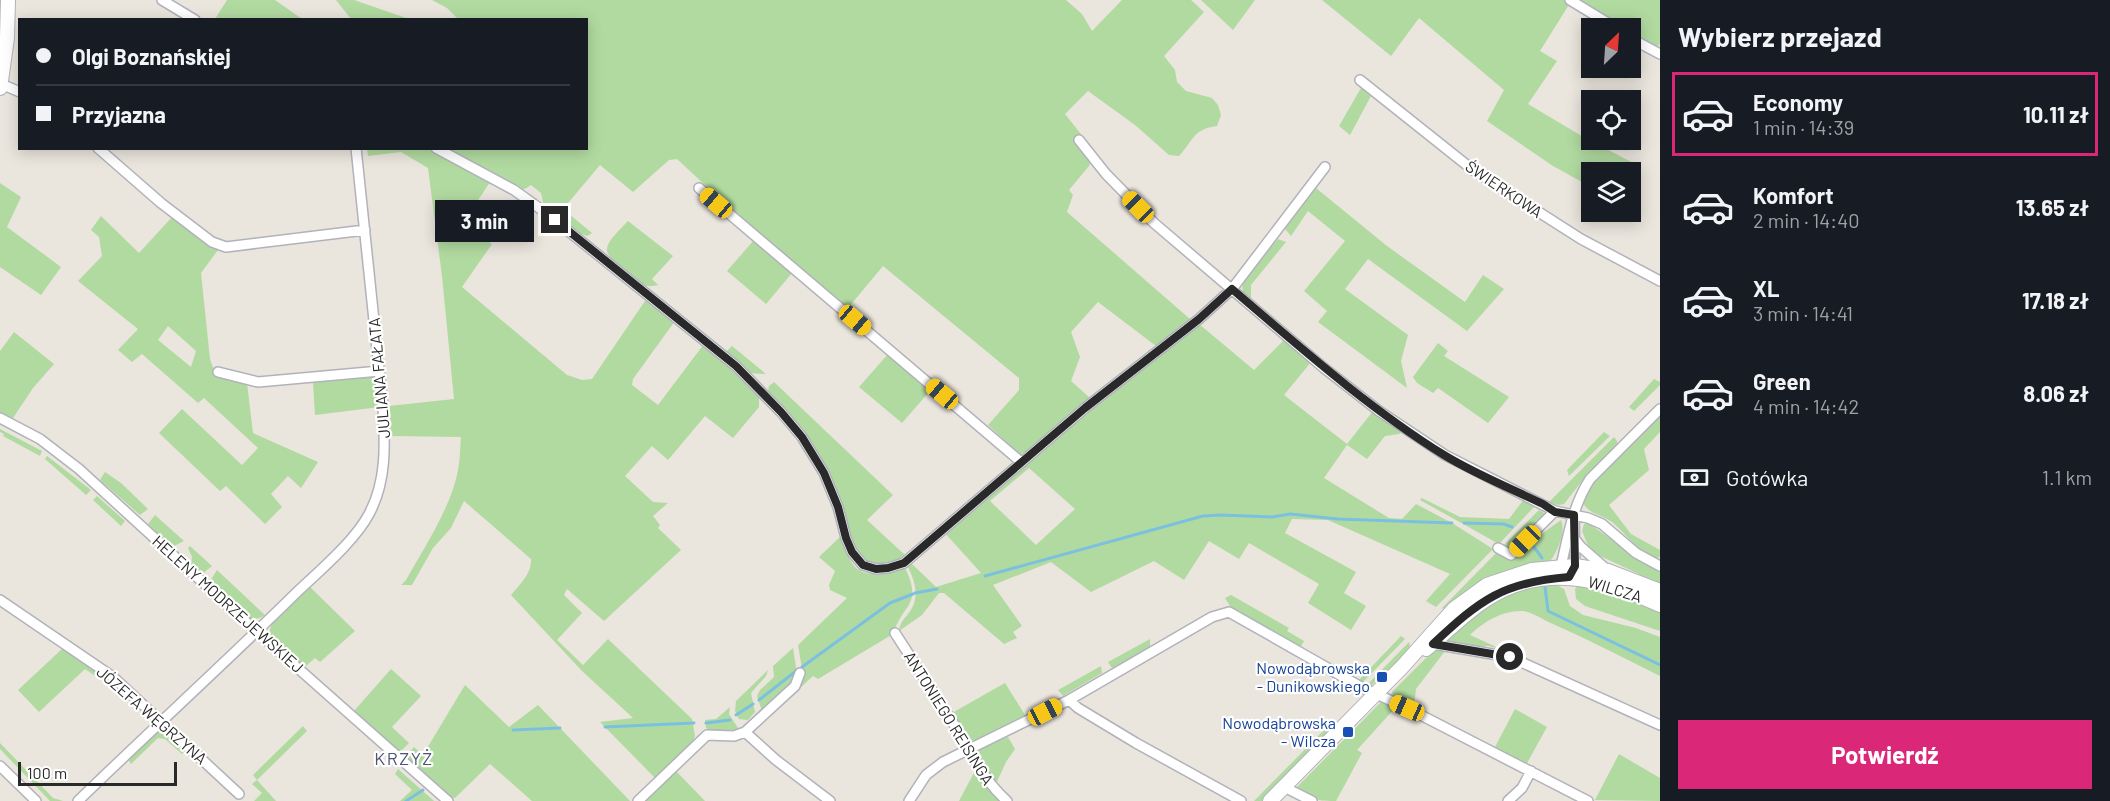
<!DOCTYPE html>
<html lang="pl">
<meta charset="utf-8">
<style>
body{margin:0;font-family:Barlow,sans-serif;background:#20242c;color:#f1f3f6;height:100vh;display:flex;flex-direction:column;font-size:22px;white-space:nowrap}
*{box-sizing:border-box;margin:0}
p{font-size:20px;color:#9ea1a6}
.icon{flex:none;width:33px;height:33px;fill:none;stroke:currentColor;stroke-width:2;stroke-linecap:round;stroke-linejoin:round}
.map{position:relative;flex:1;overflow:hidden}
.drawer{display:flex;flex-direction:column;background:#171b24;width:450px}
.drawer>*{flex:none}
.banner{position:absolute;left:18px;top:18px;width:570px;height:132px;border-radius:0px;box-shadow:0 3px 15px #0003;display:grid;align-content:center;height:132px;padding:0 18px;background:#171b24}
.needle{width:39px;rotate:25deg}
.buttons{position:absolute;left:1581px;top:18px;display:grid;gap:12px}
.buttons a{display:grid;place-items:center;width:60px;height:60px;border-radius:0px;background:#171b24;box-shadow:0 3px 15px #0003;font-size:30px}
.scale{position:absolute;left:18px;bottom:15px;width:159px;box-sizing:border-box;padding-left:6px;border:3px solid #292929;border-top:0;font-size:16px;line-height:21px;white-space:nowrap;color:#292929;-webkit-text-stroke:4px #fff;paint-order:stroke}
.end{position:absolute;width:27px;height:27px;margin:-14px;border:8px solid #292929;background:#fff;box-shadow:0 0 0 3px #fff}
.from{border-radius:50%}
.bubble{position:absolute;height:42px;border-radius:0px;background:#171b24;box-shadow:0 3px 15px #0003;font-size:20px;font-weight:700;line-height:42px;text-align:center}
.car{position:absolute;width:18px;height:36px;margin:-18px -9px;border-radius:8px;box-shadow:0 0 4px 2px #0007;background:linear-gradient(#f5c518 24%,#345 0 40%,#f5c518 0 76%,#345 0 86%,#f5c518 0)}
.banner b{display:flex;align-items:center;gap:21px;height:57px;font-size:22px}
.banner b+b{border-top:2px solid #363941}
.banner i{width:15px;height:15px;background:#f1f3f6}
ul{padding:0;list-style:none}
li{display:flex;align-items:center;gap:18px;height:84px;margin:0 12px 9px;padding:0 6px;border:3px solid transparent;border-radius:0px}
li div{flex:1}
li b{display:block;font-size:22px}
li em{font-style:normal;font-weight:700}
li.current{border-color:#db2777}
li>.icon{width:54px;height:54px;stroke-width:1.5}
h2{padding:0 18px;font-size:27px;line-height:72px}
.pay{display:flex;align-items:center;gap:15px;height:66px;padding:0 18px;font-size:22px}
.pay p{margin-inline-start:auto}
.button{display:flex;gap:12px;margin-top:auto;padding:12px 18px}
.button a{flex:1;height:69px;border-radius:0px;background:#db2777;color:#fff;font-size:24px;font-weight:700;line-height:69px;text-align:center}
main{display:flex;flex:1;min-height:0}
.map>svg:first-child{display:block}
.green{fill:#b1daa0;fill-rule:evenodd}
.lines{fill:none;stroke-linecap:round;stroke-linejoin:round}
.stream{stroke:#7cc0e0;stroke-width:3}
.street-casing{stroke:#b1b2bb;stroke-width:12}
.secondary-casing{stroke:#b1b2bb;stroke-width:16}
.street{stroke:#fff;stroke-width:9}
.secondary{stroke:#fff;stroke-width:14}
.route{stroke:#292929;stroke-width:8}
.transit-dot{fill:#1a4fb4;stroke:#fff;stroke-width:2}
.labels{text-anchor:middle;stroke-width:4.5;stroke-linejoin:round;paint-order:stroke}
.street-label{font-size:16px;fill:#292929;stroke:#fff}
.transit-label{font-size:16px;fill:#164399;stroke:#fff;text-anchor:end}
.neighbourhood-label{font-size:18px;letter-spacing:1.5px;fill:#4f5475;stroke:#fff}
</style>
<main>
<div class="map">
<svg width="1660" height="801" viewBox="0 0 1660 801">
<rect width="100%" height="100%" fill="#eae5dd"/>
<!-- green -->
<path class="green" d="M227,0H275L302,19H215Z
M336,0H354L409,19H351Z
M432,0H1066L1082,14L1092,31L1122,0H1191L1204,12L1164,56L1175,70L1177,82L1186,91L1212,98L1218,105L1221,115L1217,126C1193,129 1193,141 1179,156L1169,155L1135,125L1088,91L1065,114L1096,153L1089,166L1069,190L1073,195L1067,212L1190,319L1156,346L1098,302L1071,332L1080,357L1071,381L1090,398L1026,452L1020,454L988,425L1019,390V378L883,266L848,308L721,200L677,159L669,160L633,192L600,165L563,209L592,233L587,236L577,232L544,206L541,193L531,185L525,189H520L448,149L586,148V20L458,19L447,8Z
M1201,0H1255L1233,30Z
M1322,0H1565L1570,3L1540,51L1557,61L1528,104L1580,135L1635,164L1631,173L1592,172L1591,187L1553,166L1487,121L1504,90L1419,18L1391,56Z
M1575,0H1660V43L1656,50L1631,34L1630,28H1621Z
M1361,88L1371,96L1350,135L1339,126Z
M367,149H428L490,182L463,223L492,244L462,287L567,375L582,380L592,379L647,298L675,321L633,379L632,385L658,405L704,344L759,395V407L733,438L705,416L668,460L652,446L625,476L653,502L668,503L653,516L660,525L658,528L681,550L604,621L567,589L564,595L582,613L557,640L583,665L608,639L692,719L695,736L693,742L656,779L600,722L633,718L582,671L511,595C520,584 532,573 531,559L464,501L451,528L433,548L412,585H401L406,580C423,550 450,508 457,475C460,463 460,450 461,437L391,436L389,406L454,399L442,276L428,168L401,152L368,156Z
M0,183L21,197L7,227L61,267L41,295L0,267Z
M1316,188L1387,246L1465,302L1483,275L1504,289L1467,331L1368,259L1345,289L1408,335L1401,361L1407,388L1318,322L1327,311L1304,291L1345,241L1308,211L1291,236L1285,229Z
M101,216L139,253L173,216L218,250L201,273L210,359C218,385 227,375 247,383L253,433L318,462L301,488L288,476L271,494L282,507L265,524L226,486L220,491L159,433L182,409L242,465L258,448L204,398L198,403L142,354L132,362L118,350L138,329L78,281L102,256L99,237L91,230ZM168,326L196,351L191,367L158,340Z
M628,221L673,256L652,279L658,285C653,286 649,287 644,285C636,283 608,259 607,251C606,241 622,228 628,221Z
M1278,239L1286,242L1251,285V300L1243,293L1242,283Z
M754,240L792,273L766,304L727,271Z
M1199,324L1254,370L1285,339L1311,362L1284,395L1347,444L1373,411L1402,431L1399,434L1385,436L1367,459L1347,445L1324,478L1389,518L1402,519L1416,504L1452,523L1493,549L1436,607L1426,601L1450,574L1328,520L1292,519L1285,533L1356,572L1344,593L1366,606L1351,630L1308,603L1319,584L1249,543L1239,559L1209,541L1184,580L1154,561L1091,592L1051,562L993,585L1022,626L1013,632L1017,638L1004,644L944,593H939L922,615L899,631C900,623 903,620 908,614C921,598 915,581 907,565L910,562L936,587L981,573L944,532L1121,385ZM1029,468L1075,509L1036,545L990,501Z
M14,332L54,364L33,388L13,418L0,413V351Z
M1438,343L1448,351L1444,356L1509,397L1488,423L1438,388L1433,393L1417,383L1413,377Z
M732,346L766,374L748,373L726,352Z
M889,353L930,391L902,423L859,387Z
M367,377L375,379L380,407L315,415L313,382Z
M1654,379L1660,382V385L1634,411L1629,407Z
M774,382L893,495L867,520L905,555C896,562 883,569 871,563C847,552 847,516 838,494C823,456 797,420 768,391L769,386Z
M1660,415V432L1644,449L1649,470L1609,505L1631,534L1660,550V556L1658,558C1636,552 1628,535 1612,522C1602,515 1589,514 1583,503L1595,481Z
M0,429L42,451L40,456L3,436L4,434L0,432Z
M1604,432L1610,436L1569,476L1567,470Z
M1614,437L1617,441V444L1582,481L1564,504L1558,505L1549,502Z
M47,456L91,490L86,495L45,459Z
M105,472L121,483L148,509L140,515L100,480Z
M97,496L125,521L121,526L93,500Z
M1422,498L1460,517L1509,519L1524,499L1535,506L1499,544L1420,500Z
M1539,510L1543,512L1545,515L1509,551L1503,546Z
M155,515L184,541L172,547L148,524Z
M1561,520C1566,531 1558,550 1551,560L1445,610L1442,608L1497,552L1502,556H1506L1514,560L1536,538Z
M1588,523L1631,553L1660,570V584L1596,554L1589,548L1582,531L1584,524Z
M841,536C845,546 848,559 855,567C866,579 892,573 904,566C924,606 903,602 893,634L818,679L813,676L751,734L752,730L803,675L798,645L847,598L830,590L829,585L835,571L819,557Z
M190,546L212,566L202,574L191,565L192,557L188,548Z
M217,570L265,615L260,618L251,619L210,581Z
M1580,582L1660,610V631L1585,606L1576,599L1575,589Z
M1555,584L1564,589L1570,606L1583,615L1636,628L1660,637V676C1624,658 1589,640 1553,624C1544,620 1532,612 1523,611C1503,610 1483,622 1470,635L1503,650L1489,646H1460L1447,641C1450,635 1457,630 1463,625C1489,602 1520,587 1555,584Z
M310,587L355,631L320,662L315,658L305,667L271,638L269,634L272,622Z
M1231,595L1289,628L1287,631L1304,641L1300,648L1230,606L1225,598Z
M1401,636L1405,639L1362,683L1358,681Z
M1150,639V648L1112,668L1108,662Z
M1409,642L1411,650L1387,675L1383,674L1369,688L1366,686Z
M63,648L106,676L103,681L85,669L39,712L18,690Z
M793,648L797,674L793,685L762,711L757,696L760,690L774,677L773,666Z
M1433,651H1445L1416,689L1414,706L1393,697L1392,692Z
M1101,666L1102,673L1063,696L1058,690Z
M391,669L421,696L392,727L409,743L402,750L398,751L354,711Z
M768,670L766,676L751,693L755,712L748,720L739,719L735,711L736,701Z
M1005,683L1025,715L1022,719L976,741L970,740L952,713Z
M465,685L509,727L538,705L630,801H532L490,764L455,798L451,797L407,758V755L414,747L423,755Z
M1382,701L1395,708L1357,750L1362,753L1336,801C1321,801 1306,800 1296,788Z
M730,707L729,714L740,731C730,735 715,734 706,728L705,720L716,719Z
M1515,709L1547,727L1526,765L1494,749Z
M1331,723L1334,728L1262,801H1254Z
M303,726L307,731L257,780L276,801H254L262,793L252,784L257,780L253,775Z
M162,731C170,733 182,743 184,751L182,754L165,739L158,738L131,764L128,759L156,732Z
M1008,737L1015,749L1006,762L995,786L976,755L982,747Z
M0,743L53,798L63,801H50L0,749Z
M1619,754L1660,778V801L1595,800Z
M398,769L434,801H400L412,790L395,774Z
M674,769L705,801H642Z
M976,769L1001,801H959Z"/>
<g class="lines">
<!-- stream -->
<path class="stream" d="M1464,523L1504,524L1512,527
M1534,547L1542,558
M985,576L1203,516L1221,515L1272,517L1290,514L1338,519L1452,523
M1545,587L1548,611L1660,665
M915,593L937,589
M802,667L890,603L913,594
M759,700L796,671
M736,715L753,704
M706,723L730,720
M605,727L694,723
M513,730L560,728
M406,801L423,790"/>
<defs>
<path id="street" d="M162,0L195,20
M1570,0L1616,28
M1630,38L1660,54
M1360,80L1473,170L1581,239L1660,281
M1,84L20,92
M1079,140L1106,174L1154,223L1324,368L1379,411L1445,455L1555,511L1588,518L1602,524L1636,553L1660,566
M98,148L161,203L212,242L226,247L365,230
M436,148L514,190L546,213L736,366L781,412L802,437L824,473L838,507L846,538L852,552L863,565L876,569L888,568L904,563L1085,408L1199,319L1232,289L1325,167
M699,188L1021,462
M218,372L258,382L380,371
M0,418L40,439L79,469L257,632L448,801
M1574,538L1581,547L1606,569
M1498,548L1511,555L1555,511
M1573,569L1575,566L1574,515
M1564,571L1561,566C1568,536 1573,505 1590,479L1660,409
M0,600L113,677L239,794
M895,633L970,749C979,769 990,786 1007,801
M1433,644L1510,657L1660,725
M1069,700L1078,708L1136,743L1241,801
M745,732L776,760L830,801
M0,766L36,801
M1284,787L1312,801
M78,801C150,731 224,664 295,594C318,572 355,541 369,514C387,481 385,443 383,407L356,148
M638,801L707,735L734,736L745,732L795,686L800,673
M909,801L926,775L943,762L1069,700L1212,617L1229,612L1361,687L1407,708L1588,801
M1508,801L1522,788L1531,771"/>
<path id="secondary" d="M0,88L7,38L8,0
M1426,649C1446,633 1463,615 1484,601C1541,562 1601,578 1660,605
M1270,801L1403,666L1454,609L1487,585L1532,570L1575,566L1608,571L1660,591"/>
</defs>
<!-- street casing -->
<use href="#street" class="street-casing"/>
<!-- secondary casing -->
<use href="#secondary" class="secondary-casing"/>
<!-- street -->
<use href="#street" class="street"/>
<!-- secondary -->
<use href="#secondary" class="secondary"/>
</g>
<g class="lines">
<!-- route -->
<path class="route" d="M555,220L736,366L781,412L802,437L824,473L838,507L846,538L852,552L863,565L876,569L888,568L904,563L1085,408L1199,319L1232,289C1300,347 1367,407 1444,455C1475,474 1510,488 1543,504L1555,512L1574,515L1575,566L1569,577C1503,582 1480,600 1433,644L1510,657"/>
</g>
<!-- markers -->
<g class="transit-dot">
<rect x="1376" y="671" width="12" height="12" rx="3"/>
<rect x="1342" y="726" width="12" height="12" rx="3"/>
</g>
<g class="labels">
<!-- street labels -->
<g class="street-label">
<text transform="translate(1504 189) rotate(34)" y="6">ŚWIERKOWA</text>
<text transform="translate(379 378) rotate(-95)" y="6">JULIANA FAŁATA</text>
<text transform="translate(1615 589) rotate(17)" y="6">WILCZA</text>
<text transform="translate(228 604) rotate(42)" y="6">HELENY MODRZEJEWSKIEJ</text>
<text transform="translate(152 715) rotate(41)" y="6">JÓZEFA WĘGRZYNA</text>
<text transform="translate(949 718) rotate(58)" y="6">ANTONIEGO REISINGA</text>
</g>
<!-- transit labels -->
<g class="transit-label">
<text x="1370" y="674">Nowodąbrowska<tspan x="1370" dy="18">- Dunikowskiego</tspan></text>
<text x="1336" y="729">Nowodąbrowska<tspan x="1336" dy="18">- Wilcza</tspan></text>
</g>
<!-- neighbourhood labels -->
<g class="neighbourhood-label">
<text x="404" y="765">KRZYŻ</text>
</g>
</g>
</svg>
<div class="buttons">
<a><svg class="needle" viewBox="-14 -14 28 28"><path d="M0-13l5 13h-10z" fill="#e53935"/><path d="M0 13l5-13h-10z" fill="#9ea1a6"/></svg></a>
<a><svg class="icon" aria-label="locate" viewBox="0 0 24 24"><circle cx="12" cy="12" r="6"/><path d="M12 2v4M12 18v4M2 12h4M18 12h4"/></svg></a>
<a><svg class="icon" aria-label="layers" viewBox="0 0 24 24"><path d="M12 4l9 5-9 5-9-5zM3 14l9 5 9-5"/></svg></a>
</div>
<div class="scale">100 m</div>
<i class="end from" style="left:1510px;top:657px"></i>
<i class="end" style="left:555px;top:220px"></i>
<div class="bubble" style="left:435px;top:200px;width:99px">3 min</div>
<i class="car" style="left:716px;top:203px;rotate:310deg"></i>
<i class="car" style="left:1138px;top:207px;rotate:315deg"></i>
<i class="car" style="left:855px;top:320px;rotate:130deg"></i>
<i class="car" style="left:942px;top:394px;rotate:310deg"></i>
<i class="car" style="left:1525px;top:541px;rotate:225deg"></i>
<i class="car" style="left:1407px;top:708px;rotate:294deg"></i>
<i class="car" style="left:1045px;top:712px;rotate:62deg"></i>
<div class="banner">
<b><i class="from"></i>Olgi Boznańskiej</b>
<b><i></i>Przyjazna</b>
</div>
</div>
<section class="drawer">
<h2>Wybierz przejazd</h2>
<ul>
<li class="current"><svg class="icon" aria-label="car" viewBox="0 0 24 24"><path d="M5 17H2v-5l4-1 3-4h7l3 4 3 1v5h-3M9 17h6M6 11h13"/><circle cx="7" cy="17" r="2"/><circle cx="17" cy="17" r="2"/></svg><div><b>Economy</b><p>1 min · 14:39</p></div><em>10.11 zł</em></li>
<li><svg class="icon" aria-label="car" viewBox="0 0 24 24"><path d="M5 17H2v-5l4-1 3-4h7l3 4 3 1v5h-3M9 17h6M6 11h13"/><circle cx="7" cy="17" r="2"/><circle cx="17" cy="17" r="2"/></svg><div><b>Komfort</b><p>2 min · 14:40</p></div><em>13.65 zł</em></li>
<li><svg class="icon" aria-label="car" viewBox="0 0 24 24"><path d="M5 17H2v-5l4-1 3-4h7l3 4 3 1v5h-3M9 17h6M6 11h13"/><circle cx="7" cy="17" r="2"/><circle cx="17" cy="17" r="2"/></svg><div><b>XL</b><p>3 min · 14:41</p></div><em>17.18 zł</em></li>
<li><svg class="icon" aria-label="car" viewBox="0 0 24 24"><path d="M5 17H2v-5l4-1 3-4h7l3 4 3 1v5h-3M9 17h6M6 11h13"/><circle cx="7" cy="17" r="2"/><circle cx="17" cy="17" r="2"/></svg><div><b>Green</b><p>4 min · 14:42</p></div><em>8.06 zł</em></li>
</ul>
<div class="pay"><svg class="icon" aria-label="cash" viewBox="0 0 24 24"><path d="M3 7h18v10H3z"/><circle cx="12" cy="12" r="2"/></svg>Gotówka<p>1.1 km</p></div>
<div class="button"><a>Potwierdź</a></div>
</section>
</main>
